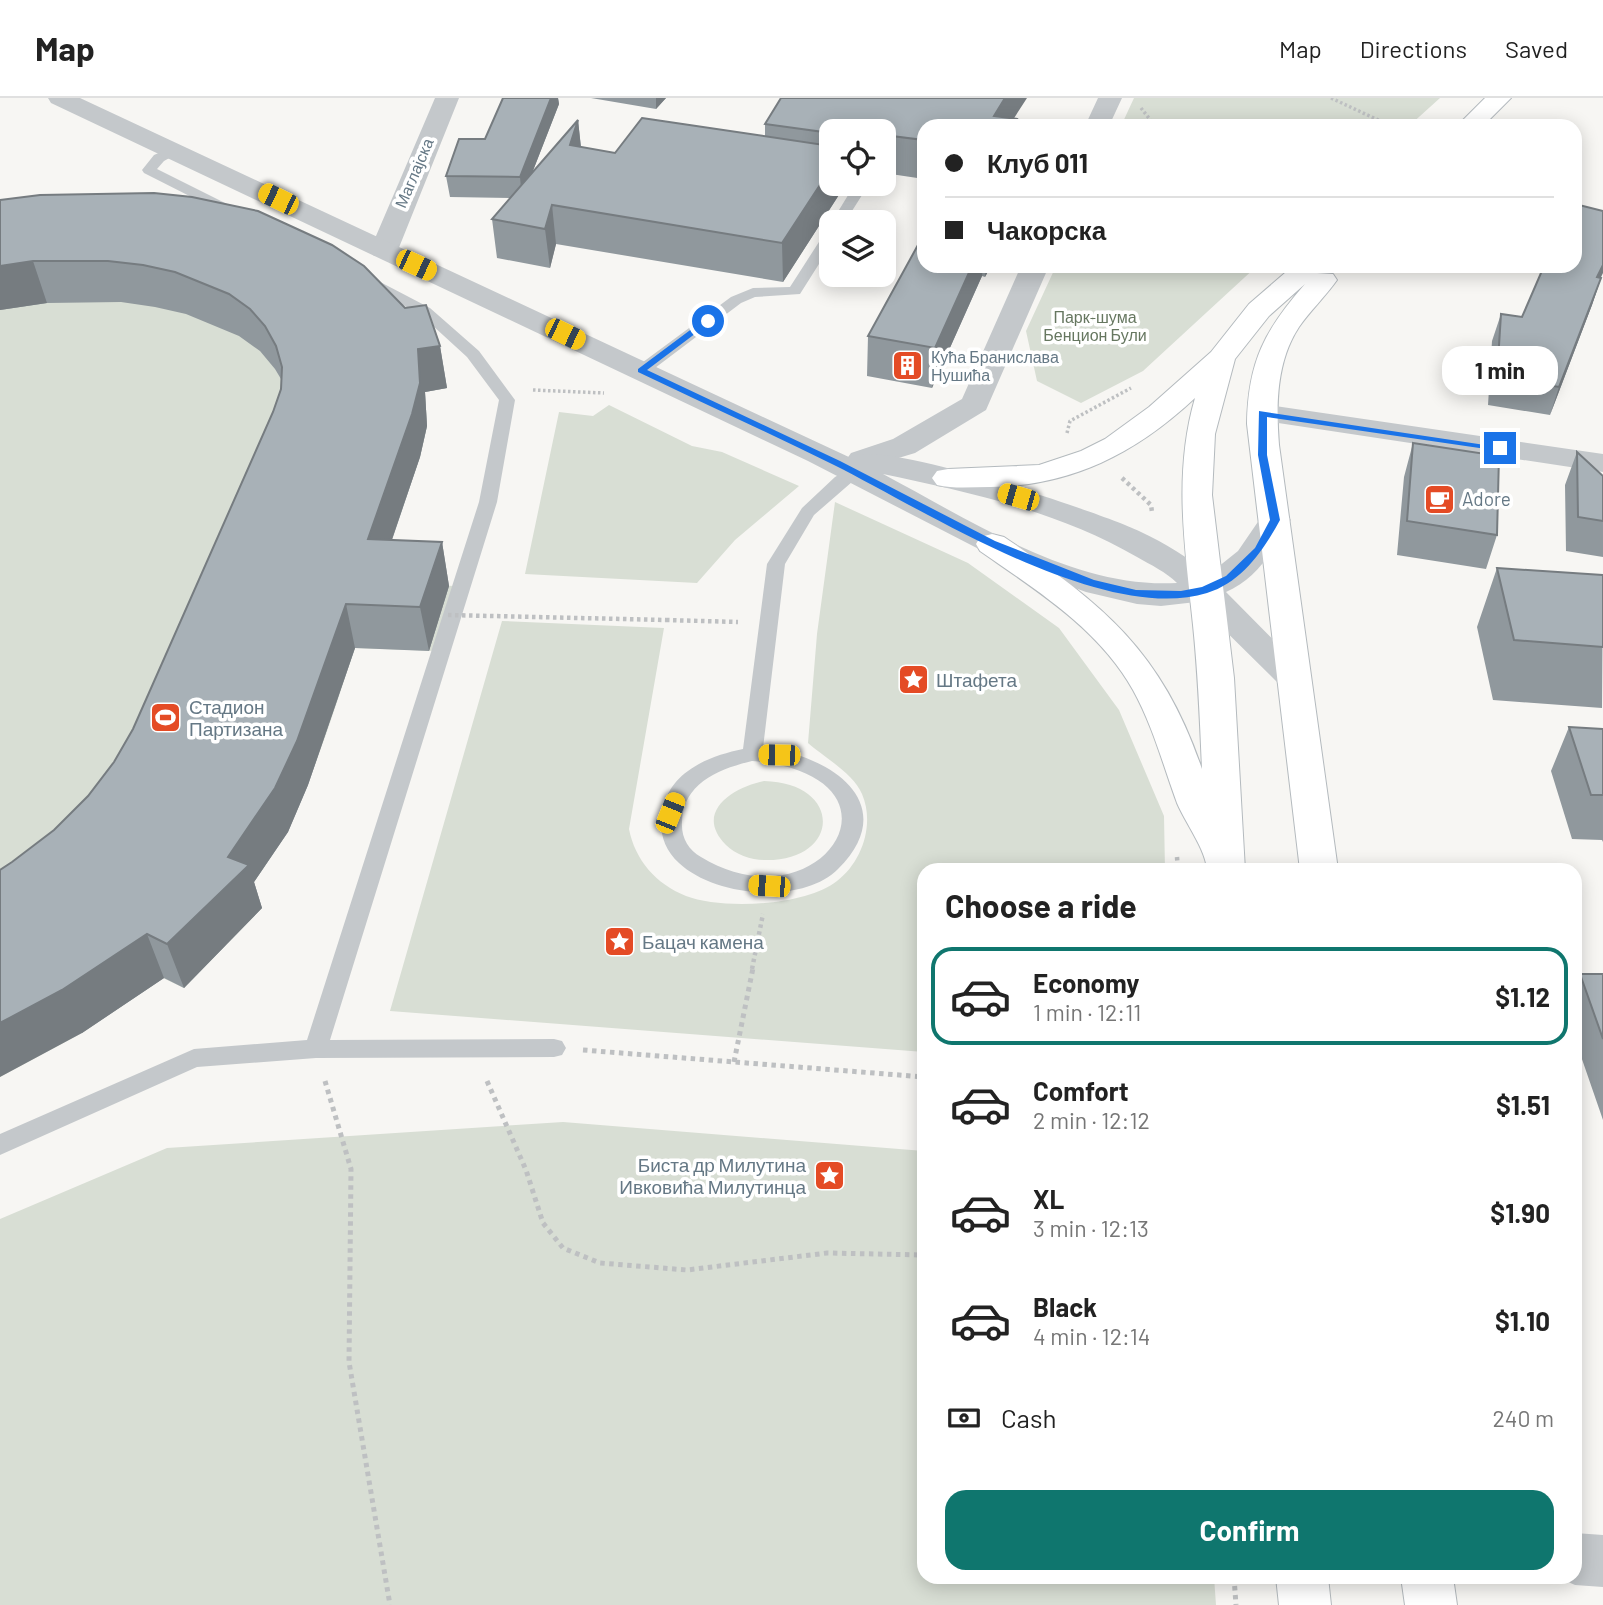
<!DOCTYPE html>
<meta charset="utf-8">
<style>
body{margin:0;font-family:Barlow,sans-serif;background:#f2f2f2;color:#222;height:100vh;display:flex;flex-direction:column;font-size:26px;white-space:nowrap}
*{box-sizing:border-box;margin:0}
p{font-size:23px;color:#767676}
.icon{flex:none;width:38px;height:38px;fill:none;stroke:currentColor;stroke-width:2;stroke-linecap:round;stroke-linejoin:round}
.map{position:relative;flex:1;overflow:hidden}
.panel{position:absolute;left:917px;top:765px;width:665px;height:721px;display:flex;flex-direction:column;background:#fff;border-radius:21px;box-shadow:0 4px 18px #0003}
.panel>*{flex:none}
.top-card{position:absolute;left:917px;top:21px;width:665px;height:154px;border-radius:21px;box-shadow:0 4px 18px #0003;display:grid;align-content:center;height:154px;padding:0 28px;background:#fff}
.buttons{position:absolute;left:819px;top:21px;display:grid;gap:14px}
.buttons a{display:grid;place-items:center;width:77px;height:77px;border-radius:14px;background:#fff;box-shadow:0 4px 18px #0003;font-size:35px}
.end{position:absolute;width:32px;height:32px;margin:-16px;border:9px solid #1a73e8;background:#fff;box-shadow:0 0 0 4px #fff}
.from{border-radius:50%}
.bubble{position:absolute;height:49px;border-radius:21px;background:#fff;box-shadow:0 4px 18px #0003;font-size:23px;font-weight:700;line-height:49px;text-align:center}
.car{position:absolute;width:21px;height:42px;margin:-21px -10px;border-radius:9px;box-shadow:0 0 5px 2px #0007;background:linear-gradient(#f5c518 24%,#345 0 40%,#f5c518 0 76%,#345 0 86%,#f5c518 0)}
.top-card b{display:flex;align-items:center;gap:24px;height:66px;font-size:26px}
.top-card b+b{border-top:2px solid #e0e0e0}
.top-card i{width:18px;height:18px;background:#222}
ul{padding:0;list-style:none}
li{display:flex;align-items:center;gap:21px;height:98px;margin:0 14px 10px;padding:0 14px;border:4px solid transparent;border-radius:21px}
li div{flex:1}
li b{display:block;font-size:26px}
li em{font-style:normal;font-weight:700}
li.selected{border-color:#0f766e}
li>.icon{width:63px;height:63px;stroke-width:1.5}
h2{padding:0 28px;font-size:32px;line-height:84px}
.pay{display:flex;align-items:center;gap:18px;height:77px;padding:0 28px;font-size:26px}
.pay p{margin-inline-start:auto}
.cta{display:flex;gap:14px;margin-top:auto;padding:14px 28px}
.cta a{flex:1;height:80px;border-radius:21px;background:#0f766e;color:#fff;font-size:28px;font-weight:700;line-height:80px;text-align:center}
header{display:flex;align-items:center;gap:42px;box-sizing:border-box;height:98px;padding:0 35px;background:#fff;border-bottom:2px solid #e0e0e0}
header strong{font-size:33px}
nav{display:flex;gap:38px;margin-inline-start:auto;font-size:24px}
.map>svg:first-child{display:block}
.green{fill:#d8ded4}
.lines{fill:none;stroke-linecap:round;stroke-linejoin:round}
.secondary-casing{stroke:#b4babe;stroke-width:2}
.path-far2{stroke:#bec0c2;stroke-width:3.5;stroke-dasharray:2.5 2.5;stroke-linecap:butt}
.path-far1{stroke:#bec0c2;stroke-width:4.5;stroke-dasharray:3.5 3.5;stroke-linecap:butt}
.path{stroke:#bec0c2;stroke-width:5;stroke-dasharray:4.5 4.5;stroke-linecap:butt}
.service{fill:#c4c8cb;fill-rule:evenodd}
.minor{fill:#c4c8cb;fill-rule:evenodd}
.tertiary{fill:#c4c8cb;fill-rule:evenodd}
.secondary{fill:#fff;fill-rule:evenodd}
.path-bridge{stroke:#bec0c2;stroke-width:4.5;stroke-dasharray:3.5 3.5;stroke-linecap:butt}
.wall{fill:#90989d}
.shaded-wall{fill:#767c80}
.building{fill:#a8b1b7;stroke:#767c80;stroke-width:2}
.route{fill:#1a73e8}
.labels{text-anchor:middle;stroke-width:7;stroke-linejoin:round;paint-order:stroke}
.far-street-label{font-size:16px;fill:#657885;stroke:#fff}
.far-park-label{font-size:16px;fill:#667760;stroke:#fff}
.far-poi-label{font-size:16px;fill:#657885;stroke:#fff;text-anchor:start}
.poi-label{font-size:19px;fill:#657885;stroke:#fff;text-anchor:start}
</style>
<header>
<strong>Map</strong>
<nav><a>Map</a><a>Directions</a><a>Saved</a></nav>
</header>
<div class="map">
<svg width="1603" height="1507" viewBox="0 0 1603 1507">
<rect width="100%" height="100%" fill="#f7f6f3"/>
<!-- green -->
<path class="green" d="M1134,0H1440L1409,28H1121Z
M0,145L433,249L447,290L425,294L427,328L420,359L377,485L455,488L436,553L355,550C325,638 301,729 240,802L262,810L184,890L163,880L82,935L0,979Z
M1056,168H1257L1143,273L1081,305L1037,283L1026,233Z
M609,307L692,348L722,354L799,388L735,442L697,485L525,476L559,314L593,318Z
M835,404L968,465L1059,530L1119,612L1164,718L1165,772H924V954L390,913L502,523L664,530L629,731C635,762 656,786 686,798C722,812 806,808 837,783C862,764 875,726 862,696C854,676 824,659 808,645L817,536Z
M764,683C844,685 841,764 764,762C751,762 735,756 726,747C693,714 734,689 764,683Z
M563,1024L924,1053V1479H1214L1216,1507H0V1121L167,1050Z"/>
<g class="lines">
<defs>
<path id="secondary" d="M1485,0H1511L1483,28H1457Z
M1293,168H1323L1317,175L1333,176L1337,182C1325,199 1310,213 1299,229C1276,264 1276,308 1279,347L1338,772H1300L1247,326C1248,263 1265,232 1305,186L1269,218L1235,261L1215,336L1212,397L1234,580L1245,772H1207C1206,752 1186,726 1177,705C1163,667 1153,628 1133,592C1099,531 1036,492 980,453L976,446L980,439L992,436L1004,439C1104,507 1161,552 1202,671C1200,622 1198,575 1193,527C1185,449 1173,376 1195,300C1136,355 1072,388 990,389C972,389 954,391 937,387L932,380L937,373L948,371L1039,367L1081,353L1105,341L1149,309L1211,254L1249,206Z
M1276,1479H1328L1331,1507H1279Z
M1401,1479H1453L1457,1507H1405Z"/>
</defs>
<!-- secondary casing -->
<use href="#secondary" class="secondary-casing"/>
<!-- path-far2 -->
<path class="path-far2" d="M1331,0L1391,28
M1141,10L1155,28
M1237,168L1250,174
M533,292L604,295
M1067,335L1070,323L1131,290"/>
<!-- path-far1 -->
<path class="path-far1" d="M1122,380L1151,407L1152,414
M666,522L738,524
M1177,759L1178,772
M752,871L763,816"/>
<!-- path -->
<path class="path" d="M583,952L924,979
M734,964L753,870
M325,983L351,1071L349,1264L390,1507
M487,983L526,1072L543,1125L563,1150L600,1165L687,1172L827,1155L924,1157
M1234,1479L1236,1507"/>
<!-- service -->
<path class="service" d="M170,50L182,53L164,63L157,71L239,112V118H229L144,75L142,72L154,57Z
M845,86H859L864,94L845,124L831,125L850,94Z
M831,132V147L800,196L755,199L741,205L647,276H635V270L731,199L753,190L790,189L826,133Z
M363,175L430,210L479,253L515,302L497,404L330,942L554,941L562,943L566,950L562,957L554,959L316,960L197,969L0,1057V1036L194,951L307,942L479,404L499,302L467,259L420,216L358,183L355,180Z
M854,368L860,369L863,373L860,377L814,417L785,466L763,650C828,656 904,705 838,771C802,807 715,799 679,765C650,739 658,694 688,673C704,661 724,655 743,651L767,466L802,410L835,379ZM752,663C921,678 821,832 701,759C688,752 681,739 682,724C683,685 719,671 752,663Z"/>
<!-- minor -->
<path class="minor" d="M435,0H459L398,152L394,158H374L370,152Z
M1098,0H1122L1109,28H1085Z
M1021,168H1049L986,312L915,355L862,371L851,369L846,362L851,355L893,341L962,301Z
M1262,306L1603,356V374L1251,321L1247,315L1251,309Z
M1575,1435L1603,1437V1489L1575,1487L1557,1479H1575Z"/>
<!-- tertiary -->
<path class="tertiary" d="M48,0H80L851,360C872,338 1106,416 1141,434C1164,445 1189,459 1208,477L1238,453L1264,415L1275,412L1286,415L1291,422C1275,450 1257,481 1226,494L1310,579L1304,587L1292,591L1280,587L1196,504L1161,508L1137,506L1086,494L1004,464L808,363L51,5ZM883,376C969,394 1060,414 1137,459C1151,467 1166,474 1177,485C1073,491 972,423 883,376Z"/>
<!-- secondary -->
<use href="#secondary" class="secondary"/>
<!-- path-bridge -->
<path class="path-bridge" d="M448,517L666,522"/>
</g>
<!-- wall -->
<path class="wall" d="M503,0H558L559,6L532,75L578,22L581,49L615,55L765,38V26L1017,21L1016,28H924V81L884,75V33H831V86H844V89L783,184L556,146L550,170L497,160L492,121L510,100L450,99L446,78L485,41Z
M591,0H666L656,11Z
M0,102L440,248L447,290L425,294L427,328L420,359L392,442L442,444L449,488L429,553L355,550L308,687L288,734L254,784L262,810L184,890L164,880L82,935L12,764L54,732L88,698L114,664L133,631L273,314L281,291V281L275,271L260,253L239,238L186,216L155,209L121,204L47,205L0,212Z
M924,168H991L985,179L982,178L932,290L867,278L868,238Z
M1601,180L1592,207L1550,317L1488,307L1492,243L1501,216L1522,219Z
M1413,345L1497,437L1486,471L1397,457L1404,379Z
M1577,354L1603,378V459L1566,453L1565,387Z
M1497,470L1603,477L1602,610L1493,602L1477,529Z
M1569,629L1603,631V744L1602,742L1572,741L1551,673Z
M1580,876H1603V1022L1575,941V886Z"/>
<!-- shaded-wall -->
<path class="shaded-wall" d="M551,0H558L559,6L522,101L520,79Z
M656,0H666L656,11Z
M1005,0H1027L1009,28L994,18Z
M578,22L582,60L570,47Z
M831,70V86H844V89L783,184L782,145Z
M552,107L556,146L550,170L545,131Z
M33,163L47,205L0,212V168Z
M1603,167V175L1588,206L1597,179Z
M972,168H983L982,178L932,290L935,250Z
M986,168H991L985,179Z
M1601,180L1592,207L1550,317L1559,289Z
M440,248L447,290L425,294L427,328L420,359L377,485L368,441L418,251Z
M442,444L449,488L429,553L420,509Z
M346,506L355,550L308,687L288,734L254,784L262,810L184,890L167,846L228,759Z
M147,836L164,880L82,935L0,979V925Z"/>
<!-- building -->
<path class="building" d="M503,0H551L520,79L446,78L459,41H485Z
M781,0H1005L994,18L1017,21L1014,28H924V42L884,37V33H831V35L765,26Z
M642,20L831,48V70L782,145L552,107L545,131L492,121L578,22L570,47L615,55Z
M154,95L192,99L258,113L332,147L364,168L405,210L426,207L440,248L418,251L420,285L412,316L368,441L442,444L420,509L346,506L297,643L275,690L228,759L249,767L167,846L147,836L62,892L0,925V772L12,764L54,732L88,698L114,664L133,631L273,314L281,291L282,269L276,248L265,228L250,211L229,196L175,174L143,167L108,163H33L0,168V102L40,97Z
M1575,106L1603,113V167L1597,179L1601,180L1559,289L1497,279L1501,216L1522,219L1544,168H1575Z
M924,136V168H972L935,250L868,238Z
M1413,345L1499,358L1497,437L1407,423Z
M1577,354L1603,378V423L1578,419Z
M1497,470L1603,477V549L1514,542Z
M1569,629L1603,631V697H1591Z
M1580,876H1603V941Z"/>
<!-- route -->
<path class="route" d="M705,221L712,223L647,272L840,363L995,443L1094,482L1136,492L1181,493L1202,489L1226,478L1255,450L1270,422L1258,357L1259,313L1505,350L1500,353L1267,319V357L1280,422C1263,453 1242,484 1207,495C1103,527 926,413 834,367C769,335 703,305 638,274V271Z"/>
<!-- icons -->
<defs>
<symbol id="building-square" viewBox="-11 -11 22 22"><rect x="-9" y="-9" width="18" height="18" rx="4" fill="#e44b25" stroke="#fff"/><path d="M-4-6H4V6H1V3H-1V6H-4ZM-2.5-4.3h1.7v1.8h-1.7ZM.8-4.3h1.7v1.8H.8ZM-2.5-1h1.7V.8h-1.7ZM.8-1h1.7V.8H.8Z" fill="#fff"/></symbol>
<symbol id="cafe-square" viewBox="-11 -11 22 22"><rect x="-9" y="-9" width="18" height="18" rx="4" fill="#e44b25" stroke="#fff"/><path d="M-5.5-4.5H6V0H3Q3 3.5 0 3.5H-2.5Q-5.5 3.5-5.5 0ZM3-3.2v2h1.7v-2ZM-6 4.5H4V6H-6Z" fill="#fff"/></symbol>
<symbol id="sight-square" viewBox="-11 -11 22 22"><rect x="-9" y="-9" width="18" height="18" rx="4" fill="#e44b25" stroke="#fff"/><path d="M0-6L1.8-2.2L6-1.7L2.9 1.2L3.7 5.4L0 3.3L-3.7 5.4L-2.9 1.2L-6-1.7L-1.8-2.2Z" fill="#fff"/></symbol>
<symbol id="stadium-square" viewBox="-11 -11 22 22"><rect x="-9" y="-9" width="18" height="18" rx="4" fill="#e44b25" stroke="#fff"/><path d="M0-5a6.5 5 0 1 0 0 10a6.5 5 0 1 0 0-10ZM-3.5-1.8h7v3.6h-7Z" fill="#fff"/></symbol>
</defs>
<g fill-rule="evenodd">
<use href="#building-square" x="890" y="250" width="35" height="35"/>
<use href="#cafe-square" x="1422" y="384" width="35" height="35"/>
<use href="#sight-square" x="896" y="564" width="35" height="35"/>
<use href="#stadium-square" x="148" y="602" width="35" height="35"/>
<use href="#sight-square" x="602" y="826" width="35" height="35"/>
<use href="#sight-square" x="812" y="1060" width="35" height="35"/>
</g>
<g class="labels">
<!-- far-street labels -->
<g class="far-street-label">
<text transform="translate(414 75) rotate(-67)" y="6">Маглајска</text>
</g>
<!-- far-park labels -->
<g class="far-park-label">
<text x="1095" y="225">Парк-шума<tspan x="1095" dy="18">Бенцион Були</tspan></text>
</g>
<!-- far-poi labels -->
<g class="far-poi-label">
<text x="931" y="265">Кућа Бранислава<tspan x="931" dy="18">Нушића</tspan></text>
</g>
<!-- poi labels -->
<g class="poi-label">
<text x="1462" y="408">Adore</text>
<text x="936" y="589">Штафета</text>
<text x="189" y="616">Стадион<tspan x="189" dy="22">Партизана</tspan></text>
<text x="642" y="851">Бацач камена</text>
<text x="806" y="1074" text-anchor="end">Биста др Милутина<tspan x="806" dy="22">Ивковића Милутинца</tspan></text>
</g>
</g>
</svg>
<div class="buttons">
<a><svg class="icon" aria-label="locate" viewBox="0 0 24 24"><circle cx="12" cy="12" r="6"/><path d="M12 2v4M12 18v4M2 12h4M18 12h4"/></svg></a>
<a><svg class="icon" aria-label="layers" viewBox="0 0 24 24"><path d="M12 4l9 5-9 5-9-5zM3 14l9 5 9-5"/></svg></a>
</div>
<i class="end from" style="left:708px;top:223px"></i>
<i class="end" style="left:1500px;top:350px"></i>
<div class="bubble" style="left:1442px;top:248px;width:116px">1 min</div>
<i class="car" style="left:278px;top:101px;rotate:296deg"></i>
<i class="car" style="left:416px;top:167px;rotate:115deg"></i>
<i class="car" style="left:565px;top:236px;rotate:116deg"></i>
<i class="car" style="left:1018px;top:399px;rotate:286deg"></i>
<i class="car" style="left:779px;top:657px;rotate:271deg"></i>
<i class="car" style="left:670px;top:715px;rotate:22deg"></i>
<i class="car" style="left:769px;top:788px;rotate:274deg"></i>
<div class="top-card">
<b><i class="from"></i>Клуб 011</b>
<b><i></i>Чакорска</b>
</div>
<section class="panel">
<h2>Choose a ride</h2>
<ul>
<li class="selected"><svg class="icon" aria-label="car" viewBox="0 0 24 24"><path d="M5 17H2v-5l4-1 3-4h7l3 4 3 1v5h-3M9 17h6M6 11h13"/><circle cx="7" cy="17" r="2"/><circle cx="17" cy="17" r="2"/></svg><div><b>Economy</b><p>1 min · 12:11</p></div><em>$1.12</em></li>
<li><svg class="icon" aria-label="car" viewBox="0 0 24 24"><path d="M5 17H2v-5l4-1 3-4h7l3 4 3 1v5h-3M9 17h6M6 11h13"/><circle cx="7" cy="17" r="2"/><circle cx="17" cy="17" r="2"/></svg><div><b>Comfort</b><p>2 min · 12:12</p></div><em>$1.51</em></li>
<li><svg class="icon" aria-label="car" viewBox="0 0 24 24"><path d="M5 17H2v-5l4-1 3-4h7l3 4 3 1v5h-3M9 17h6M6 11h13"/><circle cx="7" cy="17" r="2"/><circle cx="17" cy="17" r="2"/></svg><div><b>XL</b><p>3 min · 12:13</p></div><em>$1.90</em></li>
<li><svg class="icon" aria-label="car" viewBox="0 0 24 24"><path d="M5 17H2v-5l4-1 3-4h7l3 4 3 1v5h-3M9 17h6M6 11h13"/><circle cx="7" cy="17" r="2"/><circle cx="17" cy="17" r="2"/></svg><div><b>Black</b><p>4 min · 12:14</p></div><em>$1.10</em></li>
</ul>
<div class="pay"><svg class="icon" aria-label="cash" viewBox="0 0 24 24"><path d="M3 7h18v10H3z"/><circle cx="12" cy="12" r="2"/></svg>Cash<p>240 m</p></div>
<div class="cta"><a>Confirm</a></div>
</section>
</div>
